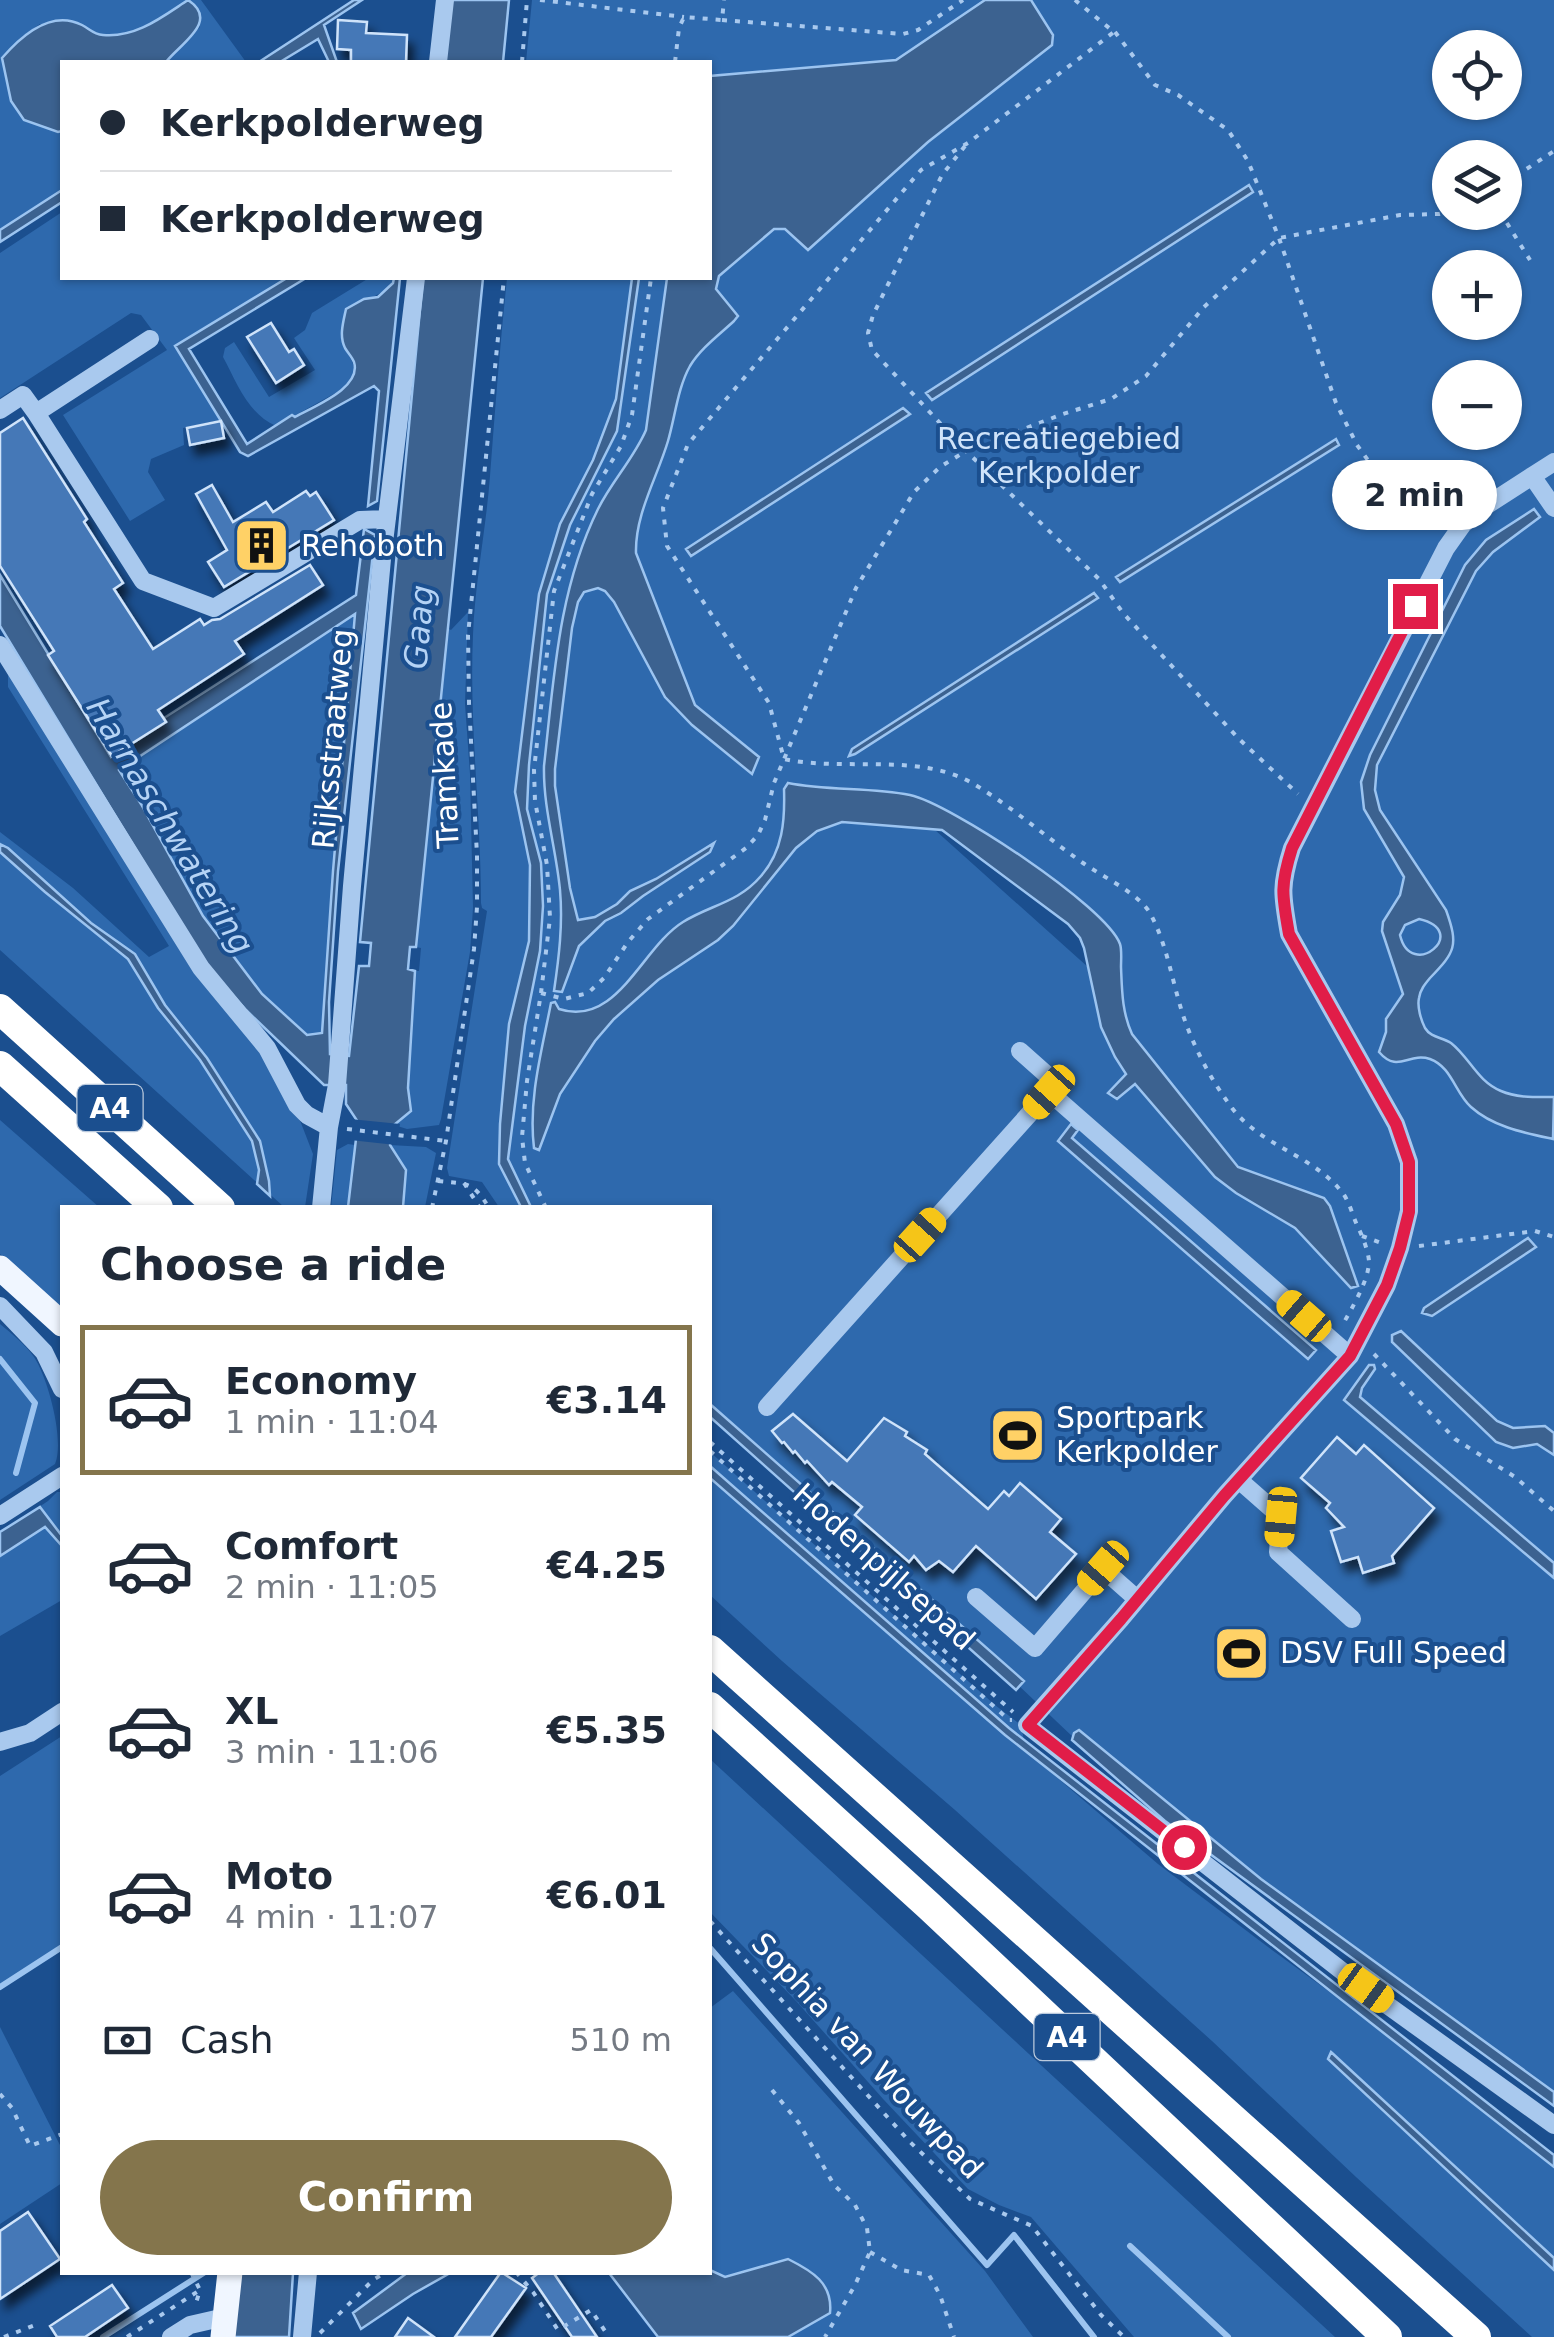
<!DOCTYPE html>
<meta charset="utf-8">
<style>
body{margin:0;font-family:"DejaVu Sans",sans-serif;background:#f2f2f3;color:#1f2937;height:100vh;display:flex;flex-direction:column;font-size:38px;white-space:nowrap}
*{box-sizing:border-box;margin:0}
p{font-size:32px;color:#747a83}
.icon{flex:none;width:55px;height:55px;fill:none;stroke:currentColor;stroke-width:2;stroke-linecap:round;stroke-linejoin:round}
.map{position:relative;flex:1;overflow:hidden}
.drawer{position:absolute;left:60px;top:1205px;width:652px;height:1070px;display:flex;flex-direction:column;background:#fff;border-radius:0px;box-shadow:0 2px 8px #0004}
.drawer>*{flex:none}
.hud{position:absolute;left:60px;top:60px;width:652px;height:220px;border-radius:0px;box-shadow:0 2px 8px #0004;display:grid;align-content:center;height:220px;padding:0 40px;background:#fff}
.controls{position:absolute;left:1432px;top:30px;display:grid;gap:20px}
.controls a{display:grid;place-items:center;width:90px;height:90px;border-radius:50%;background:#fff;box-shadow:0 2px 8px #0004;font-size:50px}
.end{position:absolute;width:45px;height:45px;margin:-22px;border:12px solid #e11d48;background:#fff;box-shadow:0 0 0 5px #fff}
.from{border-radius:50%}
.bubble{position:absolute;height:70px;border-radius:35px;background:#fff;box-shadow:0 2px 8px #0004;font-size:32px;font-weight:800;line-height:70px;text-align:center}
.car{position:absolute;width:30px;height:60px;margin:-30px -15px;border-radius:12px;box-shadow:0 0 8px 2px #0007;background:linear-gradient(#f5c518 24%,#345 0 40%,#f5c518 0 76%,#345 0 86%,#f5c518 0)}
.hud b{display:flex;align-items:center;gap:35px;height:95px;font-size:38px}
.hud b+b{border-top:2px solid #e0e1e3}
.hud i{width:25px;height:25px;background:#1f2937}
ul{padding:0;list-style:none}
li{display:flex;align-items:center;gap:30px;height:150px;margin:0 20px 15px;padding:0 20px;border:5px solid transparent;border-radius:0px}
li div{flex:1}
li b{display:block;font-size:38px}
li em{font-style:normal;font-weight:800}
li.current{border-color:#84754c}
li>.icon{width:90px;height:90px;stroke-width:1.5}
h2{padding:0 40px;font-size:45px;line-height:120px}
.pay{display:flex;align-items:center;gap:25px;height:110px;padding:0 40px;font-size:38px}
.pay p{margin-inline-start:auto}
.primary-button{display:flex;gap:20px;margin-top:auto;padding:20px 40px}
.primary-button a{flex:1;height:115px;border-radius:60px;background:#84754c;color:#fff;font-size:40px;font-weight:800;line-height:115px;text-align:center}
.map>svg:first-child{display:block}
.green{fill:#2e69ad;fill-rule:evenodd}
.water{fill:#3c6290;stroke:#9cc4f0;stroke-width:2.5;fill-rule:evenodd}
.pier{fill:#1b4f8f}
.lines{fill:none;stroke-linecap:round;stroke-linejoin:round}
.stream{stroke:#9cc4f0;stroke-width:6}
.building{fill:#4478b7;stroke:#cfe3fa;stroke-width:2.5;filter:url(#shadow)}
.path{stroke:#a9c9ee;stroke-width:4;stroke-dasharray:5 8;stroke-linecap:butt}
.minor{stroke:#a9c9ee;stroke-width:18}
.major{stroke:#f0f6ff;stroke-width:25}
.highway{stroke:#fff;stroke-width:30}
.route{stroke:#e11d48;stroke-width:12}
.labels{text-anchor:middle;stroke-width:8;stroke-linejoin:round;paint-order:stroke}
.shield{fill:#1b4f8f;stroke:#bbcadd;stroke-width:2.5}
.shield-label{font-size:28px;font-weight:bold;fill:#fff}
.park-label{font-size:30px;fill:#cfe3fa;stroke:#1b4f8f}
.poi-label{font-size:30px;fill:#fff;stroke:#1b4f8f;text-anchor:start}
.street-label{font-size:30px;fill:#fff;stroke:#1b4f8f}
.water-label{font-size:32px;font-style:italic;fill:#b5d3f5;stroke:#1b4f8f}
</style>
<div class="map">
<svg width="1554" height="2337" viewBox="0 0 1554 2337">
<defs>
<filter id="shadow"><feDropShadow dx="6" dy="10" stdDeviation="5" flood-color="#0009"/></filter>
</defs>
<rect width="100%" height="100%" fill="#1b4f8f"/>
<!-- green -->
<path class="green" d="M0,0H188C160,19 114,53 82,25L40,24L23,36L2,58L6,80L24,119L58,132L62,131V201L0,241Z
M189,0H201L246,62H166L177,49L200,27Z
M532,0H1554V2093L1139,1793L1074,1738L976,1645L710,1408V1208L499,1207L482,1182L449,1176L447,1168L487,911L482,908L481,903C481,814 469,724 473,635C475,582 486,529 490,476C495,410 500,344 507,278H710V62H526ZM1450,48H1505V102H1450ZM1450,158H1505V212H1450ZM1450,268H1505V322H1450ZM1450,378H1505V432H1450ZM935,830L947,833L1068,924L1080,938L1089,968Z
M62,212V278H287L175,346L220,420L183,428L184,445L151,459L148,472L165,500L130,521L63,415L167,350L141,315L131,313L0,398V253Z
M369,278H394L393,283C378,298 364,299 346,310C344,320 340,331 343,342C348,361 362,364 348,386L276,426C248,414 237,383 223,357L225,348L234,342L269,397L315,370L294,338L305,330L312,313Z
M468,612L465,704L470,774L473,908L470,952L441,1119L439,1125L407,1129L394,1125L411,1111L408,1088L415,971H419L421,948L416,947L449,629L451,630Z
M356,613L333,871L322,1033L307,1035L262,994L203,916L141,804L119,770Z
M8,675L17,679L263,1051L301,1123L313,1154L305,1207H284L0,950V832L73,888L149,957L169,946L8,687Z
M0,1120L99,1207L62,1208V1309L0,1254Z
M348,1144L355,1145L348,1207L331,1208L337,1150Z
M390,1145L426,1147L436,1153L425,1207H403L406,1170Z
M0,1324C12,1334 25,1344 34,1357C48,1378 65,1441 55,1464L0,1500Z
M710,1452L995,1705L1021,1725L1025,1746L1033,1757L1158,1864L1272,1950L1554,2155V2337H1532L1356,2177L1212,2041L955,1810L782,1661L710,1595Z
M57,1492H62V1600L0,1636V1533L48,1501Z
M62,1736V1948L0,1990V1776Z
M710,1759L1335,2337H1134L1031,2217L999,2205L968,2189L884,2100L797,2002L710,1912Z
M733,1991L985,2271L1033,2337H788L830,2313L725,2278L710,2270V2008Z
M0,2027L62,2149V2183L0,2224Z"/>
<!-- water -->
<path class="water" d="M188,0C220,21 181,43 166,62H62V131L58,132L24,120L11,101L2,58C21,36 51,9 82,25C90,29 93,34 103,35C136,38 162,17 188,0Z
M354,0H362L324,25L337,62H329L318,39L280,62H259Z
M451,0H509L503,62H444Z
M985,0H1031L1053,35L1052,45L928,142L808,250L785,229H774L719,276L716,289L738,316L734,321C719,335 701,348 690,366C678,387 675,417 668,441C657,478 635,514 636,553L695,705L759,757L752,774L692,725L665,697L614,602L605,591L598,588L584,592L578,602L572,628L555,769V786L570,888L578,920L595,917L617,904L630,891L656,879L714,843L710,852L643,896L621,913L605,921L579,946L562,992L554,991C559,957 563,924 560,890C556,848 543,808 544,766C554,678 558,590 598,509C612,481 634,458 646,430L667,278H710V76L896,60Z
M1249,185L1253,192L932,400L926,393Z
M62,190V202L0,242V230Z
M287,278H306L189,349L247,444L292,415L295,417C314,406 362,388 354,362C352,357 348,353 345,348C339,336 343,323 346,309L364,299L378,297L393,283L394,278H400L377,501L368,506L379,391L374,386L248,456L240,452L175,346Z
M423,278H483L416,947H410L408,969L415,971L408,1088L411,1111L394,1125L390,1145L406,1170L403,1207H348L358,1122L346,1104V1085H324L246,1010L206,965L0,626V575L111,757L165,722L164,718L356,595L364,529L375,535L338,871L329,1002L330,1054L349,1056L359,966H369L371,943L360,942ZM355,614L333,871L322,1033L307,1035L262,994L203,916L141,804L119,770Z
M632,278H639L617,431L570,525L547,594L529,765L527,809L541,863L543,906L540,951L525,1026L508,1159L531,1207H521L499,1164L500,1124L509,1024L529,941L530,865L515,792L539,594L560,524L593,460L616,399Z
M903,408L910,414L691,556L686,549Z
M1336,439L1339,445L1120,582L1116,577Z
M1534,509L1540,517L1493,552L1476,571L1377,765L1375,790L1380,810L1446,910C1459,946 1455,952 1430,978C1425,984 1420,990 1419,998C1417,1007 1421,1020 1425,1028C1431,1038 1442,1037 1451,1043C1470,1058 1477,1081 1501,1091C1517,1098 1536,1097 1554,1097L1553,1139C1525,1133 1493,1127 1471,1107C1455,1093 1452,1067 1430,1059C1408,1052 1398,1074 1379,1052L1386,1032V1019L1403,994L1382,931L1383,922L1400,895L1404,877L1364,809L1361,782L1370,755L1465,565L1486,540ZM1419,919C1472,931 1411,982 1400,935L1405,925Z
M1094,593L1098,598L855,754L849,756L852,749Z
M788,783C828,791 870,787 910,795C949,803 1106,906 1120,944C1122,950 1121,960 1121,967C1122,991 1122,1012 1132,1034L1238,1167L1324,1198L1330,1206L1358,1286L1351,1288L1295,1228L1236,1193L1215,1177L1135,1084L1117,1099L1108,1093L1126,1074L1115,1057L1101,1027L1084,948L1080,938L1068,924L942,830L842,822L817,831L796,848L733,926L718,940L658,980L614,1019L595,1041L560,1094L539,1150L534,1148C528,1099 542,1050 551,1003L555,1002L559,1009C617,1028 642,947 683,922C710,905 738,903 761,876C783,851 785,820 784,789Z
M0,844L8,848L91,923L135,954L165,1005L207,1058L260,1141L269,1181L270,1196L257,1184L259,1170L252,1141L200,1060L158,1008L128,959L45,892L0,852Z
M1071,1124L1078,1130L1072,1138L1316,1350L1308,1359L1058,1141Z
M1528,1238L1536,1247L1432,1316L1422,1313L1424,1308Z
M1401,1331L1497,1421L1513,1428L1545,1426L1554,1433V1455L1537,1444L1513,1448L1496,1442L1392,1342V1335Z
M1369,1365H1374L1375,1369L1362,1388L1360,1397L1554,1563V1578L1344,1400Z
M710,1404L1024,1681L1016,1690L710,1417Z
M710,1466L1009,1728L1554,2155V2167L1005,1735L710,1478Z
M40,1507L62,1536V1546L45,1527L0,1556V1532Z
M1079,1730L1261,1879L1554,2092V2106L1165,1821L1072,1740L1074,1733Z
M1331,2052L1554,2258V2270L1328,2059Z
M788,2259C812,2271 833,2283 830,2313L788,2337H658L609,2273L710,2272V2270L725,2277Z
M239,2273H293L289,2337H233Z
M407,2273H450L413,2294L361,2329L353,2313Z"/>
<!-- pier -->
<path class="pier" d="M350,1119L400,1124L396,1145L350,1140L352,1123Z"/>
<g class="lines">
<!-- stream -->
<path class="stream" d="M0,1359L35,1403L16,1473
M710,1948L987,2265L1014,2235L1094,2337
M0,1987L62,1947
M1130,2246L1228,2337
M103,2337L205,2272"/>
</g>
<!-- building -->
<path class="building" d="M338,20L367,22L366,33L407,35L406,62H351V50L337,49Z
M271,323L289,352L294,349L304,365L276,383L247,337Z
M23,418L87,519L84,522L123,583L114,589L153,649L200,619L204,625L212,620L220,619L310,565L323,585L235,641L244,654L158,710L166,722L112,756L48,655L54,651L0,566V433Z
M221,421L224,438L190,445L187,428Z
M212,485L233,522L266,502L273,512L306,491L310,496L316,492L334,520L224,587L208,562L227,550L196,494Z
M793,1414L847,1461L884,1418L907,1432L905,1436L927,1450L925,1454L988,1509L1004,1491L1009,1496L1020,1483L1061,1519L1050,1532L1076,1554L1036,1599L976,1546L953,1572L939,1561L926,1570L914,1556L909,1562L855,1515L862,1507L832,1482L829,1485L807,1461L805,1463L795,1451L793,1453L784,1442L782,1443L772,1431Z
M1337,1437L1356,1454L1364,1445L1434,1508L1392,1556L1394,1563L1363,1573L1358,1557L1341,1562L1331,1531L1344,1527L1326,1508L1330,1503L1301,1478Z
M28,2212L60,2259L0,2299V2231Z
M501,2272L526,2288L491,2337H455Z
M540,2272H553L597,2337H572L532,2278Z
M112,2285L128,2308L85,2337H57L50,2326Z
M408,2318L434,2337H395Z"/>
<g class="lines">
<!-- path -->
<path class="path" d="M540,0L684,17
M1075,0L1114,32L968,143L921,170L688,444L663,508L667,546L769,703L784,759C844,772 917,752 972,783C1011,806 1046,837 1083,863C1103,877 1138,893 1150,913C1167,944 1172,981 1183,1015C1194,1048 1211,1080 1232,1108C1261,1146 1312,1155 1341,1191C1349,1200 1352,1214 1357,1225C1362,1235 1368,1250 1369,1261C1369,1280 1352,1308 1343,1324
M722,20L903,34L918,30L963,0
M1115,32L1155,85L1178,95L1228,130L1248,161L1279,238L1336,403L1357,445L1398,502L1432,534
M522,62L527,0
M675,62L679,28L684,17L722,20L724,0
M965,146L942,175L873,315L868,333L872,350L966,451L1099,579L1123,613L1239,739L1298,794
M1505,183L1554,151
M1500,212L1530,260
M541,993L564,999L588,993L604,978L628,942L648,919L746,848L758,835L765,820L774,783L856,588L914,492L940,467L966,451L1063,414L1111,399L1146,376L1204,307L1279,238L1400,215L1439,214L1450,211
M347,1129L446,1141
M438,1181C467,1184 473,1181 489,1208
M464,1183L480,1208
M432,1208L446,1141L474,949L477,907V855L469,703L468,635L504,278
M546,1208L525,1163L522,1137L527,1081L541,993L550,918L547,865L535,801L534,770L554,591L592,494L621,446L632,415L651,278
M1362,1236L1381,1243
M1419,1246L1535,1231L1554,1237
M1374,1354L1455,1439L1515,1477L1554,1511
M710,1442L1013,1712
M710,1451L1009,1720H1012
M710,1921L910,2142L970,2199L1032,2226L1101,2315L1124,2337
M772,2090L799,2123L834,2185L855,2205L867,2228L870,2252L855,2285L825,2337
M0,2094L12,2108L30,2146L62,2134
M870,2252L901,2270L929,2275L940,2295L954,2337
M191,2272L200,2290L196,2303
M516,2272L533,2292L558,2330L591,2310L609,2337
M320,2333L373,2280L386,2272
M4,2337L35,2325
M127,2337L200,2290"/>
<!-- minor -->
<path class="minor" d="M438,62L445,0
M150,339L36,413L143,581L214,608L360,520L387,519
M0,410L23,395L36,413
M1554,462L1481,509L1463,524L1446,548L1292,848C1280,886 1282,895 1289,934L1396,1124L1409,1162V1211L1400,1248L1387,1285L1350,1356L1224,1496L1121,1619L1027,1725L1365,1989L1554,2125
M1532,476L1554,508
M0,645L201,968L267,1048L297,1105L307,1115L329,1127
M1020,1051L1056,1083L1049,1092L1350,1356
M321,1208L329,1127L337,1085L352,886L382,559L416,278
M0,1306L44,1352L62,1389
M767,1407L1049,1092
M1239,1480L1281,1517L1278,1552L1352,1619
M0,1516L62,1476
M976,1597L1035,1648L1103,1569L1137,1599
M0,1742L30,1733L62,1712
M171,2337L190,2325L225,2317
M302,2337L308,2272"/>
<!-- major -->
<path class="major" d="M0,1268L62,1324
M223,2337L230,2272"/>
<!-- highway -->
<path class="highway" d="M0,1009L220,1208
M0,1066L158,1208
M710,1650L1476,2337
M710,1707L929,1906L1387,2337"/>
</g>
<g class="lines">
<!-- route -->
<path class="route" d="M1184,1847L1028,1725L1121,1619L1224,1496L1350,1356L1387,1285L1400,1248L1409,1212V1162L1396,1124L1289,934C1282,895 1280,886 1292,848L1415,606"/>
</g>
<!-- icons -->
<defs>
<symbol id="building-square" viewBox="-11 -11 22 22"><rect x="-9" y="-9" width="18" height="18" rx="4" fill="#ffd166" stroke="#1b4f8f"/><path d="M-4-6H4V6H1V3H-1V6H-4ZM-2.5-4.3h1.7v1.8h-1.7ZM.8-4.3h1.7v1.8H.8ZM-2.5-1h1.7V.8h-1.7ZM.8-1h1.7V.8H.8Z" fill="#111"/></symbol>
<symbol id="stadium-square" viewBox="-11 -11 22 22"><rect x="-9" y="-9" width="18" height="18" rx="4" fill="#ffd166" stroke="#1b4f8f"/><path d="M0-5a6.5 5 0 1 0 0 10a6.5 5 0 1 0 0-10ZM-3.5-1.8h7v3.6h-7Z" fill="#111"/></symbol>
</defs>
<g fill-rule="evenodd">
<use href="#building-square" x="230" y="514" width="63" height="63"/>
<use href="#stadium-square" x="986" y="1404" width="63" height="63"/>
<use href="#stadium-square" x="1210" y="1622" width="63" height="63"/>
</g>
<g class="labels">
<!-- shield labels -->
<g class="shield">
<rect x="77.5" y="1085" width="65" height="46" rx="8"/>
<rect x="1034.5" y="2014" width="65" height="46" rx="8"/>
</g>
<g class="shield-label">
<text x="110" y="1118">A4</text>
<text x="1067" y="2047">A4</text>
</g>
<!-- park labels -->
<g class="park-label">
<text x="1059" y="449">Recreatiegebied<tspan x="1059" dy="34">Kerkpolder</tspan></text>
</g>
<!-- poi labels -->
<g class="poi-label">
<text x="301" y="556">Rehoboth</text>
<text x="1056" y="1428">Sportpark<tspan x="1056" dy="34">Kerkpolder</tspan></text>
<text x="1280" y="1663">DSV Full Speed</text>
</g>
<!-- street labels -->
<g class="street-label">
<text transform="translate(333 739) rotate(-85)" y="10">Rijksstraatweg</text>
<text transform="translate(445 775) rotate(-93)" y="10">Tramkade</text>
<text transform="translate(884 1567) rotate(42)" y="10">Hodenpijlsepad</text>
<text transform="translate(867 2056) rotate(47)" y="10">Sophia van Wouwpad</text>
</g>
<!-- water labels -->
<g class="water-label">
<text transform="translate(419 627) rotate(-85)" y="11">Gaag</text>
<text transform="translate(170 826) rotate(59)" y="11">Harnaschwatering</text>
</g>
</g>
</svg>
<div class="controls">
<a><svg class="icon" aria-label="locate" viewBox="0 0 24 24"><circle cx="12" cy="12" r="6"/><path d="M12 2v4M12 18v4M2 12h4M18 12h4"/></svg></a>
<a><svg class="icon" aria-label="layers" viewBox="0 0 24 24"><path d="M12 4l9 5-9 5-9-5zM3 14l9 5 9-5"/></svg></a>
<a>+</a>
<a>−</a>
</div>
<i class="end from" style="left:1184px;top:1847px"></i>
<i class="end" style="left:1415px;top:606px"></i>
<div class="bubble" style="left:1332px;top:460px;width:165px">2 min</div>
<i class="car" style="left:1049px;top:1092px;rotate:222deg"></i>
<i class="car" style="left:920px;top:1235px;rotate:42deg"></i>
<i class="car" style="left:1304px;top:1316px;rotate:311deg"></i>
<i class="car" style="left:1281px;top:1517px;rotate:185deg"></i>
<i class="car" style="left:1103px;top:1568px;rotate:221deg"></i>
<i class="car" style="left:1366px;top:1988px;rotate:126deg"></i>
<div class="hud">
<b><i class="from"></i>Kerkpolderweg</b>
<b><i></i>Kerkpolderweg</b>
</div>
<section class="drawer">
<h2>Choose a ride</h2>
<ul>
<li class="current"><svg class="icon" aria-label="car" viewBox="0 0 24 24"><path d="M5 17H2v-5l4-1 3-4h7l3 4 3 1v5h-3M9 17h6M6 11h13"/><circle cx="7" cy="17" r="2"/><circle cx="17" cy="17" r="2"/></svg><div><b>Economy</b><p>1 min · 11:04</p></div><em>€3.14</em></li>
<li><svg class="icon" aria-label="car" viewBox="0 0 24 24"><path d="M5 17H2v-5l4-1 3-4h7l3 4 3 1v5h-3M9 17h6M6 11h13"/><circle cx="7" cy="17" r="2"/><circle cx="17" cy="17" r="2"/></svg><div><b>Comfort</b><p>2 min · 11:05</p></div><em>€4.25</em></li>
<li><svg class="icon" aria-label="car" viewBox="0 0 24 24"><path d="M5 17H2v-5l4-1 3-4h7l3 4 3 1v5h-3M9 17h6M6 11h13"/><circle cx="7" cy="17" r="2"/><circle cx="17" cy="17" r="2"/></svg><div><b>XL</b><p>3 min · 11:06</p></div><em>€5.35</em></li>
<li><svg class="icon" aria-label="car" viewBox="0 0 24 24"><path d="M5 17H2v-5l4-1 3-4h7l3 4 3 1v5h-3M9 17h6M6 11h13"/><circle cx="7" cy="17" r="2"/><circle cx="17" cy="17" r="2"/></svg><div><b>Moto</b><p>4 min · 11:07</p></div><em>€6.01</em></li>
</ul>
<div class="pay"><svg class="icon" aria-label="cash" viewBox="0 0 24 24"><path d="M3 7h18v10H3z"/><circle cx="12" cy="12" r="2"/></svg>Cash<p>510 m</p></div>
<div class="primary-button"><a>Confirm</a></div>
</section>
</div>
